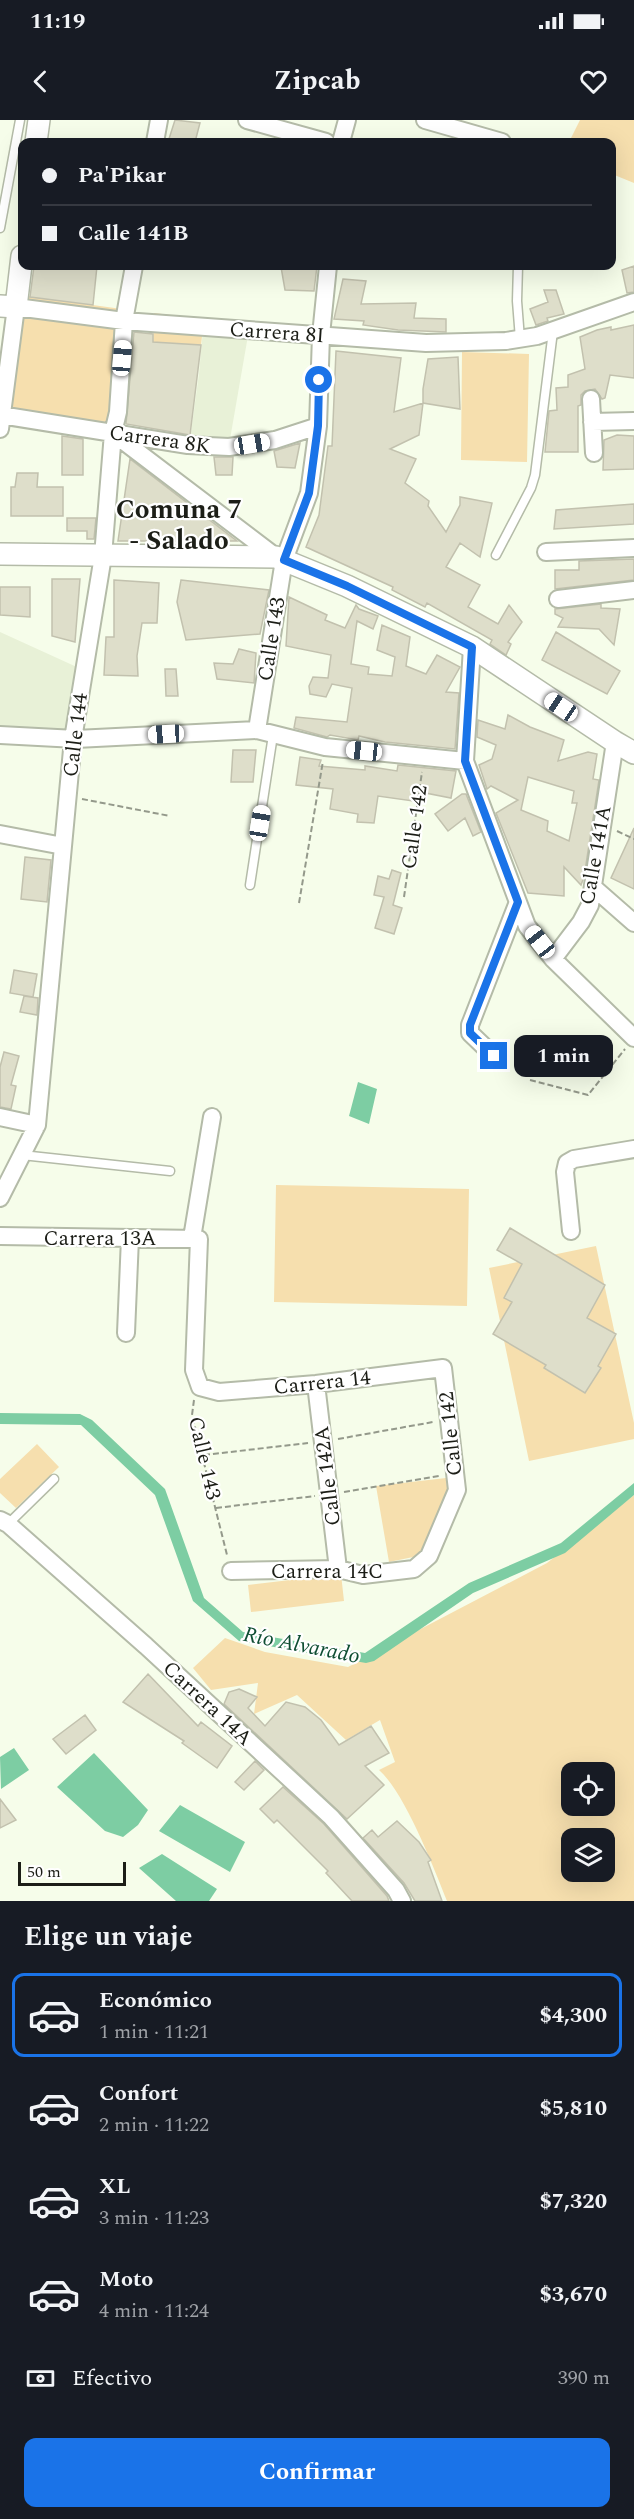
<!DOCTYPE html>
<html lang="es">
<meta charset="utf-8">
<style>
body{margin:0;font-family:Spectral,serif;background:#242831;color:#f1f3f6;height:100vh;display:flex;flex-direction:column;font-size:22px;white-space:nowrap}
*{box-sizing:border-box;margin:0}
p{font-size:20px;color:#9ea1a6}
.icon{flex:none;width:33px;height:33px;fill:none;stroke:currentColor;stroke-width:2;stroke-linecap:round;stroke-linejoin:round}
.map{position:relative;height:1781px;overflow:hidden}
.sheet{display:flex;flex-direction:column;background:#171b24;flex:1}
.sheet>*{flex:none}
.hud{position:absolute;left:18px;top:18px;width:598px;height:132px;border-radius:12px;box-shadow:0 6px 24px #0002;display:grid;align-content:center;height:132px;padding:0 24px;background:#171b24}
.tools{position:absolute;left:561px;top:1642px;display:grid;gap:12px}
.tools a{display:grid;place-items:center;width:54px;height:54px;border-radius:12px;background:#171b24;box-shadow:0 6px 24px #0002;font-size:30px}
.scale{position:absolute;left:18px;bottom:15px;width:108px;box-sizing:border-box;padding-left:6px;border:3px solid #1c1e17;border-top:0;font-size:16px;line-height:21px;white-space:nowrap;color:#1c1e17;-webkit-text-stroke:4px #fff;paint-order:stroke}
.end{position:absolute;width:27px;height:27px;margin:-14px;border:8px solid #1a73e8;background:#fff;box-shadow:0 0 0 3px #fff}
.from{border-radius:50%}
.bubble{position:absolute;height:42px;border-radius:12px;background:#171b24;box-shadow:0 6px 24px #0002;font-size:20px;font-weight:700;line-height:42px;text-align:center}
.car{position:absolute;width:18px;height:36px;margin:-18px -9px;border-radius:8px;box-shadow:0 0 4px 2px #0007;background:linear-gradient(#fff 24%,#345 0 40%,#fff 0 76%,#345 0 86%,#fff 0)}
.hud b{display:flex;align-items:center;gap:21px;height:57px;font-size:22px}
.hud b+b{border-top:2px solid #363941}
.hud i{width:15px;height:15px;background:#f1f3f6}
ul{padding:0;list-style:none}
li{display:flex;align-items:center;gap:18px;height:84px;margin:0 12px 9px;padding:0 12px;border:3px solid transparent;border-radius:12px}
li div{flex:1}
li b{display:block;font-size:22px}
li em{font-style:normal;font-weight:700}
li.current{border-color:#1a73e8}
li>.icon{width:54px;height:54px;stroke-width:1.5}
h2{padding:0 24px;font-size:27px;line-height:72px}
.pay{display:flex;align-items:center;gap:15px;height:66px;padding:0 24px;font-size:22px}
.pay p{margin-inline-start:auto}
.cta{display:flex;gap:12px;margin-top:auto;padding:12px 24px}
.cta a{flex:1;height:69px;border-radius:12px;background:#1a73e8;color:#fff;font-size:24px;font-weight:700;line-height:69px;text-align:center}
.status{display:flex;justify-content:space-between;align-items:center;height:42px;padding:0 30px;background:#171b24;direction:ltr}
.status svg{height:16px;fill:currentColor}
header{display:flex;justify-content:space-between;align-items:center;height:78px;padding:0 24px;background:#171b24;font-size:27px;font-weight:700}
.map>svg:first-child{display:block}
.built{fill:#e8f1d7}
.green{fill:#f6dfae;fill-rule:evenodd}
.water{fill:#7dcda3}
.building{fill:#dedeca;stroke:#c2c1ae;stroke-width:1.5;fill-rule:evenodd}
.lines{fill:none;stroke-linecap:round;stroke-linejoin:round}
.service-casing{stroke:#b4bba8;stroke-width:11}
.minor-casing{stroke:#b4bba8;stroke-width:20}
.tertiary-casing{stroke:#b4bba8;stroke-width:24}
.path{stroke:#94998b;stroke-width:2;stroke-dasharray:6 3;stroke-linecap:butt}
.service{stroke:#fff;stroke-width:8}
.minor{stroke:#fff;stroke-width:16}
.tertiary{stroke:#fff;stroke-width:21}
.route{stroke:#1a73e8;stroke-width:8}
.labels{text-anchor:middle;stroke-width:4.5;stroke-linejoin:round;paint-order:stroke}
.street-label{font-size:21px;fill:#1c1e17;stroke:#fff}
.water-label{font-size:22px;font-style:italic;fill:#0f4e33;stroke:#fff}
.district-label{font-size:27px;font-weight:bold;fill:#1c1e17;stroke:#fff}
</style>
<div class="status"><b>11:19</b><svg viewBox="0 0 49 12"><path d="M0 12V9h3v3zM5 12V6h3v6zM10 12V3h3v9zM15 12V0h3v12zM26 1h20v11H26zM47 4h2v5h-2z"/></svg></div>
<header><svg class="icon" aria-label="back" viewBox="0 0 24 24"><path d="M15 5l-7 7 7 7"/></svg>Zipcab<svg class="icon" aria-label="heart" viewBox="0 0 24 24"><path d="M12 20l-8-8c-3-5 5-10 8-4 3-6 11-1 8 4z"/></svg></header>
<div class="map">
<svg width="634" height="1781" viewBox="0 0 634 1781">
<rect width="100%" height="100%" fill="#f6fdea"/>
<!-- built -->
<path class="built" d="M204,199L250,204L229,325L190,319L199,254Z
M0,512L79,548L67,611L0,610Z"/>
<!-- green -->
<path class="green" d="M580,0H634V63L612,54V22H569Z
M20,175L129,190L118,310L5,291Z
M154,193L204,199L201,225L153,222Z
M462,232L529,234L527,342L461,340Z
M276,1065L469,1069L467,1186L274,1182Z
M596,1126L634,1303V1319L529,1341L489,1148Z
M37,1324L59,1347L16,1388L0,1373V1359Z
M446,1358L449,1381L423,1435L389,1442L376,1366Z
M634,1375V1781H447C433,1746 405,1673 379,1650L395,1642L380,1600L346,1620L297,1575L254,1594L258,1563L211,1570L193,1548L225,1518L265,1532L348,1547L547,1443ZM572,1653H604V1686H572ZM572,1719H604V1752H572Z
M341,1454L344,1481L251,1492L248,1465Z"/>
<!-- water -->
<path class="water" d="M358,962L377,969L369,1004L349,996Z
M0,1293L80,1294L92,1300L165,1369L204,1478L243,1512L365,1533L469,1463L561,1423L634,1363V1375L565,1433L473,1473L374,1541L366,1543L239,1521L193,1481L155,1375L81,1305L0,1304Z
M14,1628L29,1650L1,1669L0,1637Z
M94,1633L148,1690L138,1705L123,1717L105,1711L57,1667Z
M180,1685L245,1722L230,1752L159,1711Z
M162,1734L217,1769L209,1781H176L139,1748Z"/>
<!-- building -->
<path class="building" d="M175,0L200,3L195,22H168Z
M34,146H97L93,185L30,177Z
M317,146L314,171L285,170L281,147Z
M634,146V172L627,173L622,150Z
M343,159L366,161L361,184L416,183L414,198L446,199V212L398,210L363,205L364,201L334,199Z
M544,170H556L564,194L547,198L548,201L536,205L530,189L548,182Z
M634,205V258L610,255L605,278L602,279L595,269L585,271L581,275V285L578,286V332H545L549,291L557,290L556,268L568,267V255L585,249L580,217L597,210L611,207V210Z
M134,212L153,214V222L201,225L190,315L126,304Z
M336,231L401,238L394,292L423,283L419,315L390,329L416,339L405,363L429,381L428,386L446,412L460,385V377L492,383L480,437L460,423L446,447L480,465L468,487L498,504L509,485L522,502L508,522L511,524L506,535L490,524L492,520L427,483L425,487L392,470L393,467L306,427L319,395L328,326H332Z
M458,237L460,289L423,283V269L428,239Z
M617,315L634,316V349L603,350L604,320Z
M62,316L83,319V355H62Z
M300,323L295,348L277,347L274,331Z
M214,337H233L232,355H216Z
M130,339L237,421H163L162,418V421H118Z
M17,353H38L37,367H63V396H11V367H15Z
M634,384V404L554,409L556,390Z
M67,398H96L94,419H87V411H67Z
M634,439V460L555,469V450H579V441Z
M52,459H80L75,522L52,516Z
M114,460L159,463L157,503H142L137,536L138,556L104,555L106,517H114Z
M181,460L269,470L260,514L186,520L177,482Z
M0,467H30V497L0,495Z
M289,477L327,495L325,500L345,508L356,485L359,489L378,496L373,509L357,501L351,544L369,547L368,554L392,556L395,537L377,530L382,505L410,517L406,546L426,554L437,535L460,547L446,572L459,573L455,629L385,622L359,616L358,620L330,615L327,617L294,608L296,597L347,602L352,568L332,564L326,577L310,574L309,566L313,557L328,558L331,535L286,526Z
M601,484V488L620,489L614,525L599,509L558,507L563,498L555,494V489Z
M556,512L620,551L607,574L542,540Z
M239,529L256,533L254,563L217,559L214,543L233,544Z
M165,549H176L178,576H166Z
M508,595L530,607L564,620L558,641L588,632L597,634L593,659L599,660L584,757L581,765L564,747V776L528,773L496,693L518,680L491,666L487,669L479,645L492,639L496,625L477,617L478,600L505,609ZM528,657L574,671L572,683H577L569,721L547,711L548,701L521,690Z
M233,630H256L253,662H231Z
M300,637L321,640L319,646L365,650V646L397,651L398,645L456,651L451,678L415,671L413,681L378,676L374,703L357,702L358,694L330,689L333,669L296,665Z
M462,674H466L481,712L473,716L465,698L448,711L435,694Z
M634,708V769L611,758Z
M25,737L51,740L47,782L21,779Z
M392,750L401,753L393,785L402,788L394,814L375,808L384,777L374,775L378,756L389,759Z
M14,850L37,854L33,877L10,873Z
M24,876L38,878L37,895L20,892Z
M4,932L19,936L11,965L16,966L11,989L0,987V947Z
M510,1108L605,1165L587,1198L616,1214L598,1246L601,1248L585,1273L544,1248L546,1245L493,1214L512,1182L504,1178L522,1144L497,1130Z
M148,1554L198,1606L201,1602L232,1626L217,1648L182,1623L184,1621L123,1582Z
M239,1569L257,1577L248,1588L265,1606L286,1582L305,1587L321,1600L339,1625L371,1606L389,1633L365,1646L384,1665L347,1699L224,1584L229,1572Z
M85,1595L96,1610L66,1634L53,1619Z
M255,1641L264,1650L244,1670L235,1662Z
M283,1667L324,1704L387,1776L389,1781H352L326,1753L328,1751L277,1700L274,1703L260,1689Z
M0,1679L16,1700L0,1708Z
M397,1701L419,1722L431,1740L428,1742L442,1781H415L404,1763L363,1718L372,1710L378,1717Z"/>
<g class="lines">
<defs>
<path id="service" d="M0,108L20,0
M518,146L517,181L520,219
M496,435L531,368L535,355L553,211
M250,765L273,615
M22,1035L170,1051
M8,1404L54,1359"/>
<path id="minor" d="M247,0L326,22
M425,0L502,22
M155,22L159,0
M341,22L347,0
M591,279L594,333
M0,295L188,325L229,327L275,320L318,306
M592,302L634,301
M0,309L16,187L124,201L426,223L506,221L537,216L634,182
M114,314L276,437
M546,432L634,428
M558,479L634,470
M472,527L465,641L527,806L553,839L634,918
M257,610L284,440L309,373L318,306L321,215L328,146
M0,615L76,619L257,610L325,627L465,641
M0,714L63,726
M593,767L634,803
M553,839L581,802L590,785L615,622
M494,936L470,913V905L518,782
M0,997L37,1005
M0,1078L37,1005L73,619L103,436L113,313L118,292L124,201L134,146
M571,1111L565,1052L567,1043L574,1039L634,1029
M0,1116L199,1119L194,1250L200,1267L219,1272L316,1264L443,1248L457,1370L429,1436L414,1449L363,1455L338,1449L231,1451
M192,1118L212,997
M126,1213L130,1118
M316,1264L338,1449
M0,1400L8,1404L146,1526L331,1697L396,1770L402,1781"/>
<path id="tertiary" d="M36,22L39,0
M0,186L16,187L22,136
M0,434L276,437L347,466L472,527L615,622L634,633"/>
</defs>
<!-- service casing -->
<use href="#service" class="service-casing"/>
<!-- minor casing -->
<use href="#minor" class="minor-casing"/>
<!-- tertiary casing -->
<use href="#tertiary" class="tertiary-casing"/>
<!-- path -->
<path class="path" d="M82,679L170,696
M617,711L634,719
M404,777L422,652
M299,783L323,641
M530,960L588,975L625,929
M194,1280L192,1295L227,1435
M338,1319L433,1302
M204,1335L308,1323
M344,1372L439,1356
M216,1388L315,1376"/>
<!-- service -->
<use href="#service" class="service"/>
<!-- minor -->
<use href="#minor" class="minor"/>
<!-- tertiary -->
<use href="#tertiary" class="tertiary"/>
</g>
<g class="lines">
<!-- route -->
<path class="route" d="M319,260L318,306L309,373L284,440L347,466L472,527L465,641L518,782L470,905V913L494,936"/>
</g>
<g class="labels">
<!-- street labels -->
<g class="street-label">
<text transform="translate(277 212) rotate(4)" y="7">Carrera 8I</text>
<text transform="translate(160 319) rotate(8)" y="7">Carrera 8K</text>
<text transform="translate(271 519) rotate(-81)" y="7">Calle 143</text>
<text transform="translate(75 615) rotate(-83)" y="7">Calle 144</text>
<text transform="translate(414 707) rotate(-82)" y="7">Calle 142</text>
<text transform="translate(595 735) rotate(-80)" y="7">Calle 141A</text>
<text x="100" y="1125">Carrera 13A</text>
<text transform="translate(322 1262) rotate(-6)" y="7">Carrera 14</text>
<text transform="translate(450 1314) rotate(-96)" y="7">Calle 142</text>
<text transform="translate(205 1338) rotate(77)" y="7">Calle 143</text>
<text transform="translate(327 1356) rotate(-97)" y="7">Calle 142A</text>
<text x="327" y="1458">Carrera 14C</text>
<text transform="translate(208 1583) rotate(43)" y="7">Carrera 14A</text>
</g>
<!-- water labels -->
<g class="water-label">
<text transform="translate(302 1524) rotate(11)" y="8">Río Alvarado</text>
</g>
<!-- district labels -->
<g class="district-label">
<text x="179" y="398">Comuna 7<tspan x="179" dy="31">- Salado</tspan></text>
</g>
</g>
</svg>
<div class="tools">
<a><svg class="icon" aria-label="locate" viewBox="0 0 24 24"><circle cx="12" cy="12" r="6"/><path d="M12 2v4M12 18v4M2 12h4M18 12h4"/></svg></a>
<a><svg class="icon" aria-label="layers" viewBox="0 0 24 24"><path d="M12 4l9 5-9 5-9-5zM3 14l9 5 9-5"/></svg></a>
</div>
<div class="scale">50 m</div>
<i class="end from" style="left:319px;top:260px"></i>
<i class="end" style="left:494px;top:936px"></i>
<div class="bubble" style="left:514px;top:915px;width:99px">1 min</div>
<i class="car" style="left:122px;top:238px;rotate:5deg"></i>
<i class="car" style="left:252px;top:324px;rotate:81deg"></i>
<i class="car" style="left:561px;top:587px;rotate:304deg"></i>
<i class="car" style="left:166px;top:614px;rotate:267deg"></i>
<i class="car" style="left:364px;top:631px;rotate:276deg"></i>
<i class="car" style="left:260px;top:703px;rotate:9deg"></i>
<i class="car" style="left:540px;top:822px;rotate:322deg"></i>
<div class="hud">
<b><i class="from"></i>Pa'Pikar</b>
<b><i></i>Calle 141B</b>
</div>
</div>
<section class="sheet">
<h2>Elige un viaje</h2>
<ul>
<li class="current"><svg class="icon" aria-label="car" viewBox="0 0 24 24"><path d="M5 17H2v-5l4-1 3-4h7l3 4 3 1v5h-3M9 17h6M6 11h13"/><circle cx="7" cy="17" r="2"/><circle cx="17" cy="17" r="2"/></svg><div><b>Económico</b><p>1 min · 11:21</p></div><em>$4,300</em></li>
<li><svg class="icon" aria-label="car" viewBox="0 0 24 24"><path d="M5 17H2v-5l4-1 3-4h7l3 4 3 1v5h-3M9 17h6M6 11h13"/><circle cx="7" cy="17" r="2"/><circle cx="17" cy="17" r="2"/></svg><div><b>Confort</b><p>2 min · 11:22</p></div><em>$5,810</em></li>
<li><svg class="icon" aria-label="car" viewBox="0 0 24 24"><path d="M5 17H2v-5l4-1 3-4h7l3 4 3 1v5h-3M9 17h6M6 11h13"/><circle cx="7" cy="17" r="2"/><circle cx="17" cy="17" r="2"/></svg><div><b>XL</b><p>3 min · 11:23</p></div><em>$7,320</em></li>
<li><svg class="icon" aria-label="car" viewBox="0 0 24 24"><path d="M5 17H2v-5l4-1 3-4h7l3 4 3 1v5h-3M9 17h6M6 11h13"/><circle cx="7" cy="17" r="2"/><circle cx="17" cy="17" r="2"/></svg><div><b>Moto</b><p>4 min · 11:24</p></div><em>$3,670</em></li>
</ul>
<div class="pay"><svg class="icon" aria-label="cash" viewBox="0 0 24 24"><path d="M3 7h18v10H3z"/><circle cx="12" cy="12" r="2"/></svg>Efectivo<p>390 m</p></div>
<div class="cta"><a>Confirmar</a></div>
</section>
